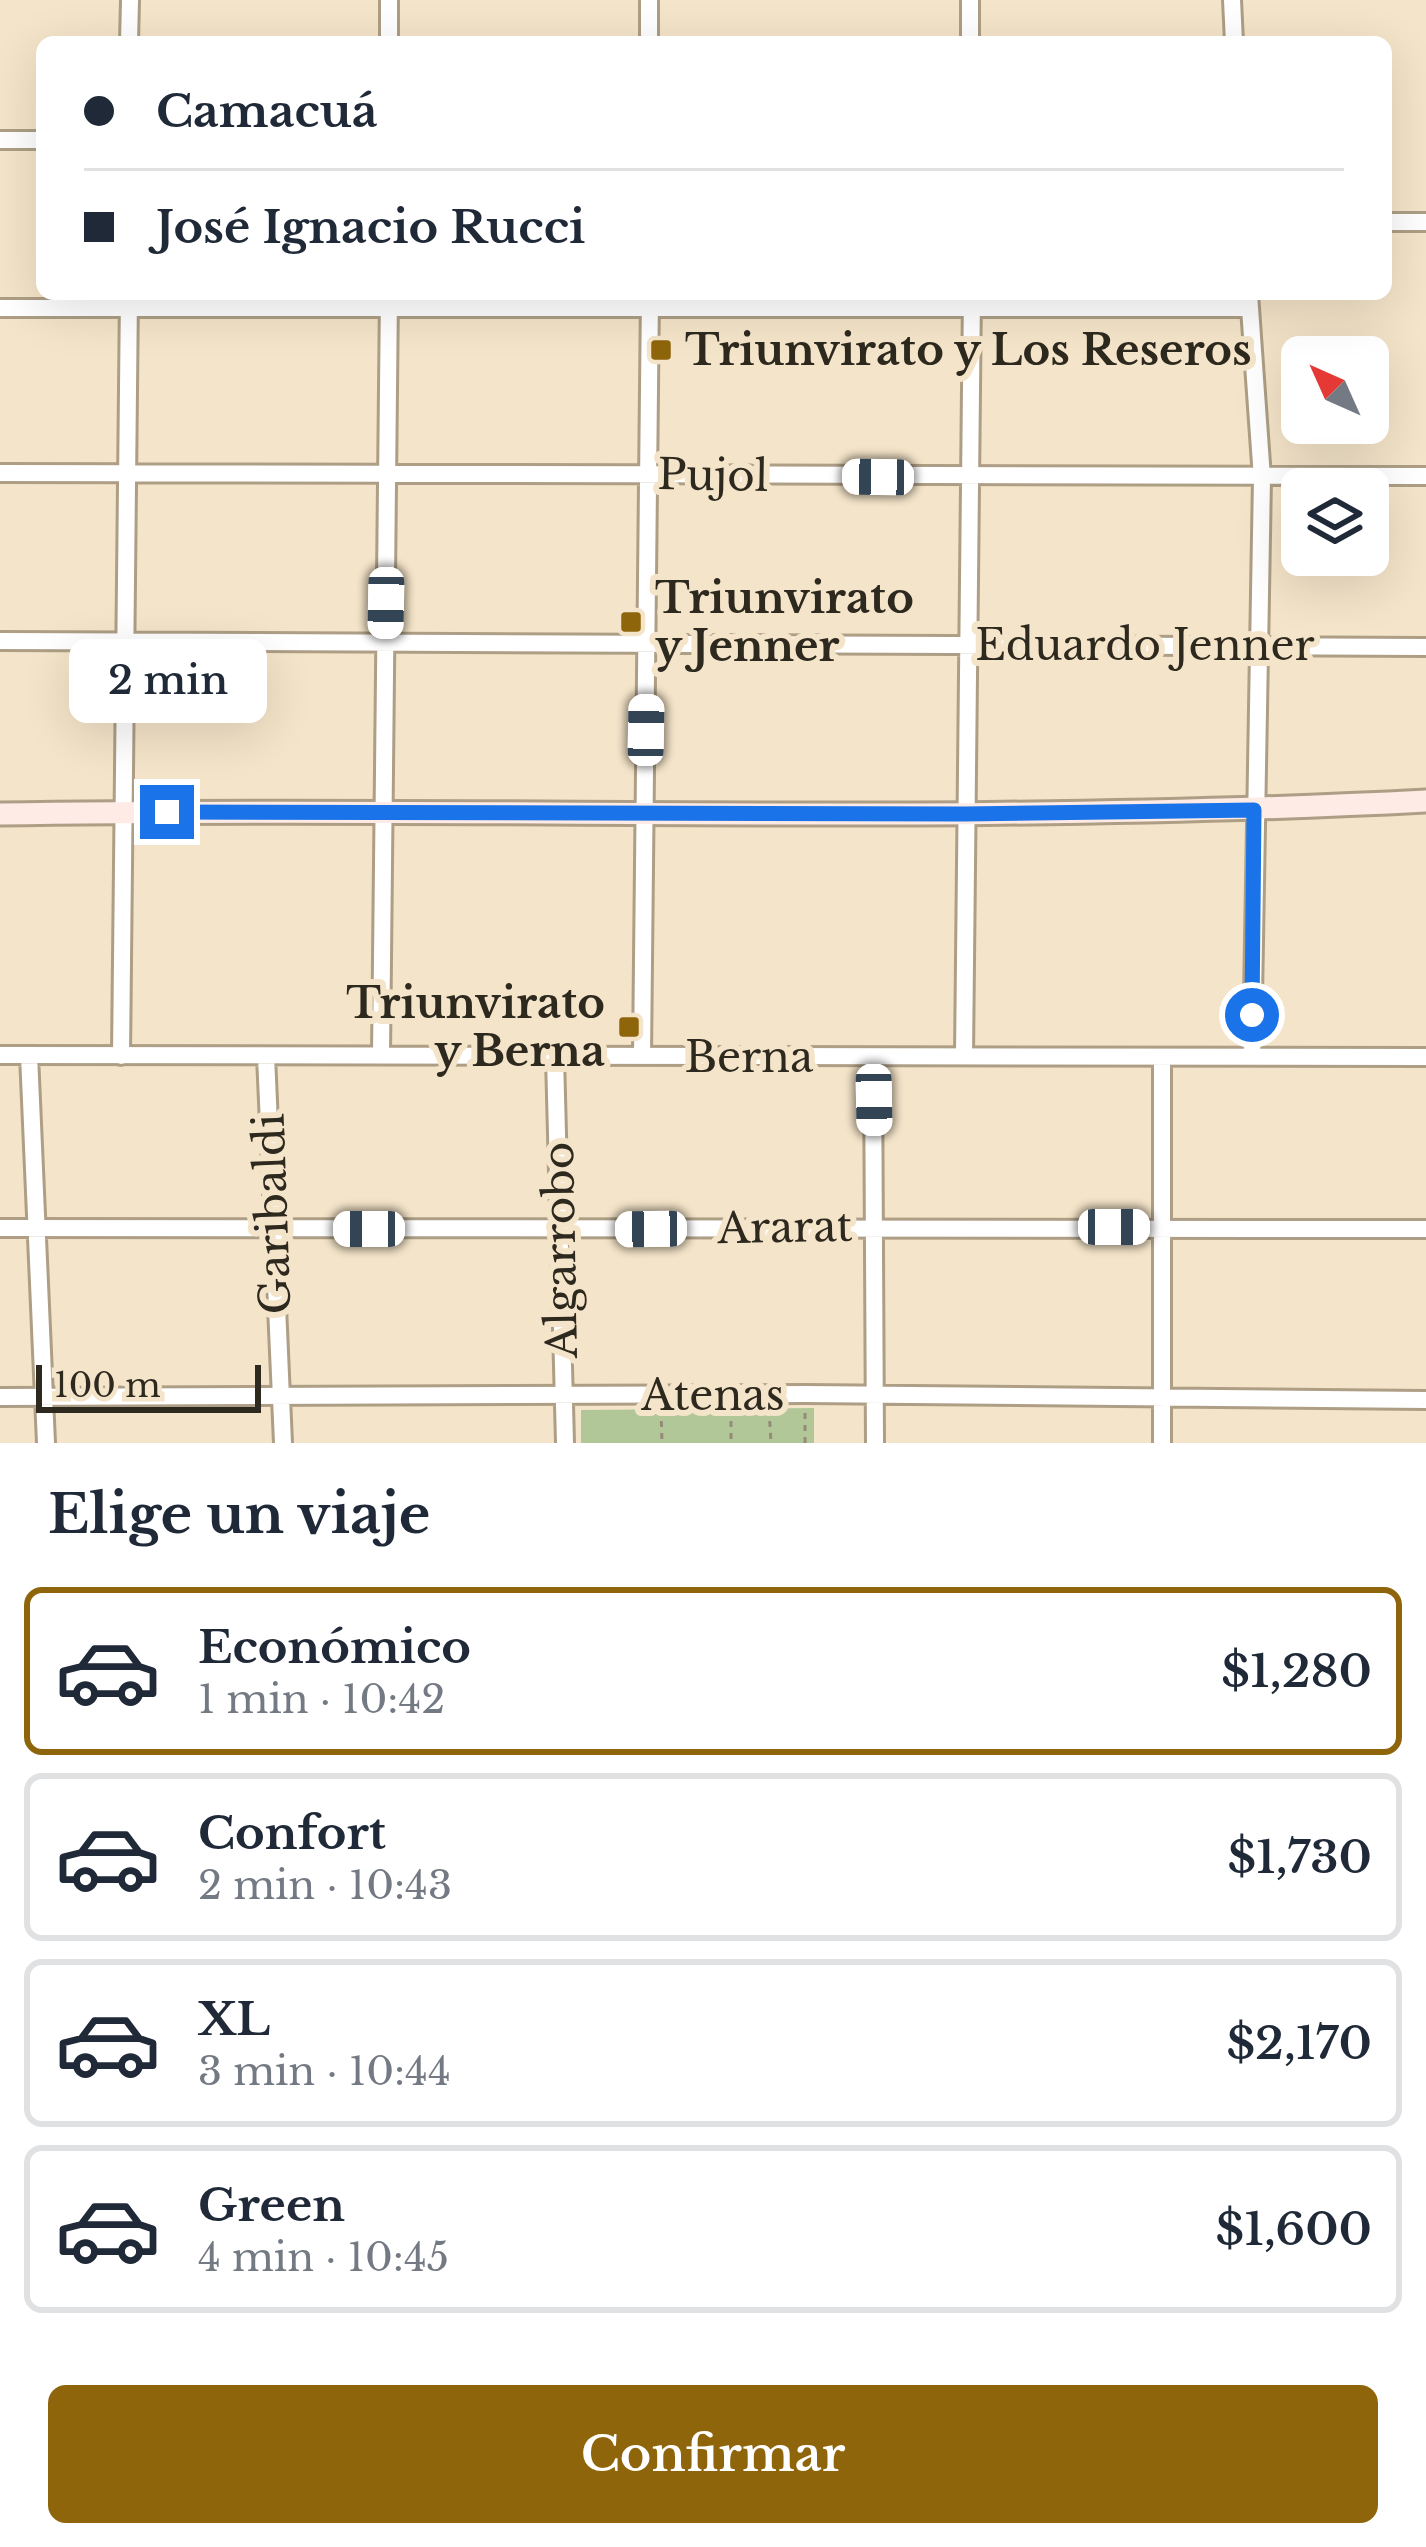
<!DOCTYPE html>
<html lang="es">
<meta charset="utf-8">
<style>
body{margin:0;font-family:"Libre Baskerville",serif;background:#f2f2f3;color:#1f2937;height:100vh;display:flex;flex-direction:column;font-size:45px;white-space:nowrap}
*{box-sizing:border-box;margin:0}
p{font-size:39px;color:#747a83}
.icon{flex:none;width:66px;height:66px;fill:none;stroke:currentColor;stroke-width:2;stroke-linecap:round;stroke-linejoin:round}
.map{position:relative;height:1443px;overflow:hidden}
.panel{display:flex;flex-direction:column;background:#fff;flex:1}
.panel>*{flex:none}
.banner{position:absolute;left:36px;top:36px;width:1356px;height:264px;border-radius:18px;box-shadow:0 12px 48px #0002;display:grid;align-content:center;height:264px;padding:0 48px;background:#fff}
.needle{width:78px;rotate:315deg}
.buttons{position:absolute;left:1281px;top:336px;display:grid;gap:24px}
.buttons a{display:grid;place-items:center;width:108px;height:108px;border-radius:18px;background:#fff;box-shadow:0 12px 48px #0002;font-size:60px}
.scale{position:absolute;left:36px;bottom:30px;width:225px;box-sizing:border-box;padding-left:12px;border:6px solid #2e291f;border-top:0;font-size:33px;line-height:42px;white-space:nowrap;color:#2e291f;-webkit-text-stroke:9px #f4e4c9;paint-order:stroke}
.end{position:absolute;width:54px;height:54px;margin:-27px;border:15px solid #1a73e8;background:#fff;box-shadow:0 0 0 6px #fff}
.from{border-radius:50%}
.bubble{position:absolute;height:84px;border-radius:18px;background:#fff;box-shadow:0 12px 48px #0002;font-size:39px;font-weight:600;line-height:84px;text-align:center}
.car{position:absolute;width:36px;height:72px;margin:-36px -18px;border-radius:15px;box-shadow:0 0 9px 3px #0007;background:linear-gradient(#fff 24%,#345 0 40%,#fff 0 76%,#345 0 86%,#fff 0)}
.banner b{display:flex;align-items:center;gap:42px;height:114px;font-size:45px}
.banner b+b{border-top:3px solid #e0e1e3}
.banner i{width:30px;height:30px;background:#1f2937}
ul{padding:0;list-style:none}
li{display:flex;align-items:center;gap:36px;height:168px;margin:0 24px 18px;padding:0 24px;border:6px solid #e0e1e3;border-radius:18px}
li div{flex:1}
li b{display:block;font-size:45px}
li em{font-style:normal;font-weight:600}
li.selected{border-color:#8f650b}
li>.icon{width:108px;height:108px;stroke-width:1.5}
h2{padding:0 48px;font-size:54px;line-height:144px}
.primary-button{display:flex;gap:24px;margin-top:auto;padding:24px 48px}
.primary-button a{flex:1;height:138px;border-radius:18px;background:#8f650b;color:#fff;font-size:48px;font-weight:600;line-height:138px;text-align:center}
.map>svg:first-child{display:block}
.green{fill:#b2c798}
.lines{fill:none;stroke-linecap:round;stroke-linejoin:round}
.street-casing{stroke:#ad9e85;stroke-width:22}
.secondary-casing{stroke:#ad9e85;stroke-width:27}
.path{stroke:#958b78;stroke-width:3;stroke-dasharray:6 6;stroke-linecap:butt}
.street{stroke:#fff;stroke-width:16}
.secondary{stroke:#feebe5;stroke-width:21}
.route{stroke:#1a73e8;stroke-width:15}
.poi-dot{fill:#8f650b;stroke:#f4e4c9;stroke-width:4.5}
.labels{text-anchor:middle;stroke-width:12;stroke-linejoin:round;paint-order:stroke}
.poi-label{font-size:42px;font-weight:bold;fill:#2e291f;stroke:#f4e4c9;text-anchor:start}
.street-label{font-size:42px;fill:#2e291f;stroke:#f4e4c9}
</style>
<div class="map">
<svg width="1426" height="1443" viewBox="0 0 1426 1443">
<rect width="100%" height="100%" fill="#f4e4c9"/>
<!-- green -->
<path class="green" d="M814,1408V1443H581V1410Z"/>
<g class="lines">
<defs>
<path id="street" d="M649,0V42
M970,0V42
M1232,0L1234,42
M129,42L130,0
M389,42V0
M0,140H42
M1386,222H1426
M1249,294L1262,478L1252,1056
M0,308H1250
M0,473L1426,476
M0,641L1426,647
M0,1055L1426,1057
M29,1055L46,1443
M381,1055L389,294
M121,1056L129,294
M266,1056L283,1443
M642,1056L650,294
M964,1056L972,294
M555,1057L565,1443
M873,1057L875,1443
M0,1228L1426,1229
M0,1397L805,1394L1426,1400
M1162,1443V1057"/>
<path id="secondary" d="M0,814C475,806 951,826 1426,801"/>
</defs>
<!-- street casing -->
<use href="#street" class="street-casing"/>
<!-- secondary casing -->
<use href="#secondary" class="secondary-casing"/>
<!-- path -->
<path class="path" d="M661,1409L662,1443
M731,1409V1443
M769,1409L771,1443
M805,1443V1409"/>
<!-- street -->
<use href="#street" class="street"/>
<!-- secondary -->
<use href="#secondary" class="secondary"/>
</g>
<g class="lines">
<!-- route -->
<path class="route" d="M167,812L964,814L1254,810L1252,1015"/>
</g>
<!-- markers -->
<g class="poi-dot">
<rect x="649" y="338" width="24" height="24" rx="6"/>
<rect x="619" y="610" width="24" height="24" rx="6"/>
<rect x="617" y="1015" width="24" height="24" rx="6"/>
</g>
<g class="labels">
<!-- poi labels -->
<g class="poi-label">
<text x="685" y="365">Triunvirato y Los Reseros</text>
<text x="655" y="613">Triunvirato<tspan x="655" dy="48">y Jenner</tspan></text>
<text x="605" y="1018" text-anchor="end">Triunvirato<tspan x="605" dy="48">y Berna</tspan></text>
</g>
<!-- street labels -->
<g class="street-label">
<text transform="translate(713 475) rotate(1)" y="15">Pujol</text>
<text x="1145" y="660">Eduardo Jenner</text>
<text x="749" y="1072">Berna</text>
<text transform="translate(272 1214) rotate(-92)" y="15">Garibaldi</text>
<text transform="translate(785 1227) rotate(-1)" y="15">Ararat</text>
<text transform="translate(560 1250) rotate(-91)" y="15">Algarrobo</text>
<text x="713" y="1410">Atenas</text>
</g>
</g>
</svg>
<div class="buttons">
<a><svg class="needle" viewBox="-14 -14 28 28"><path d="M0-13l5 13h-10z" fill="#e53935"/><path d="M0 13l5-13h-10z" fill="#747a83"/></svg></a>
<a><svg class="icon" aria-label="layers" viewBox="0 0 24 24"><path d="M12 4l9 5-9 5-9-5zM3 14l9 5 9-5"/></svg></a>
</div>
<div class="scale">100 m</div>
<i class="end from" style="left:1252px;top:1015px"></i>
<i class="end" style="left:167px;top:812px"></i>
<div class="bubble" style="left:69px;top:639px;width:198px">2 min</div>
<i class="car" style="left:878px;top:477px;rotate:271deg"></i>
<i class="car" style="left:386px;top:603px;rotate:181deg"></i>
<i class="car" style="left:646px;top:730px;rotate:1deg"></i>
<i class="car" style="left:874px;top:1100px;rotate:179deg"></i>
<i class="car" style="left:1114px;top:1227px;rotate:90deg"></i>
<i class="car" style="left:369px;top:1229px;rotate:270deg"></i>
<i class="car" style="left:651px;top:1229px;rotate:269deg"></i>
<div class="banner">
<b><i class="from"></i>Camacuá</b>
<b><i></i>José Ignacio Rucci</b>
</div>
</div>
<section class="panel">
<h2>Elige un viaje</h2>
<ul>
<li class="selected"><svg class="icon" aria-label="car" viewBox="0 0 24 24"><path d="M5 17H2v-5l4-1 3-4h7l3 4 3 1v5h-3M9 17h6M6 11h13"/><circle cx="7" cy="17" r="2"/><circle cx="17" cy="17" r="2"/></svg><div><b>Económico</b><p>1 min · 10:42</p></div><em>$1,280</em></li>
<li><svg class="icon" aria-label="car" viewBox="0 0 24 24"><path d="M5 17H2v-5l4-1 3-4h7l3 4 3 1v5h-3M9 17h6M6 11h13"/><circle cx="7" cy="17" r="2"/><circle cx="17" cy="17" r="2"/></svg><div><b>Confort</b><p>2 min · 10:43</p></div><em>$1,730</em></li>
<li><svg class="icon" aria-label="car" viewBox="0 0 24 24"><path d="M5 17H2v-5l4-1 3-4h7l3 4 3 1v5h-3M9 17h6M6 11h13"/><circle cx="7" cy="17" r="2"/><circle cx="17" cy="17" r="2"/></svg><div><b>XL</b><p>3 min · 10:44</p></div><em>$2,170</em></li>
<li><svg class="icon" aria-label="car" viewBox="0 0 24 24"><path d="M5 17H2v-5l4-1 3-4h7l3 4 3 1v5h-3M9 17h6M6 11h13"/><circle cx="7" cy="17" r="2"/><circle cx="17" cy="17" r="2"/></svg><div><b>Green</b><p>4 min · 10:45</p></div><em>$1,600</em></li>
</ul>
<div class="primary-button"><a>Confirmar</a></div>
</section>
